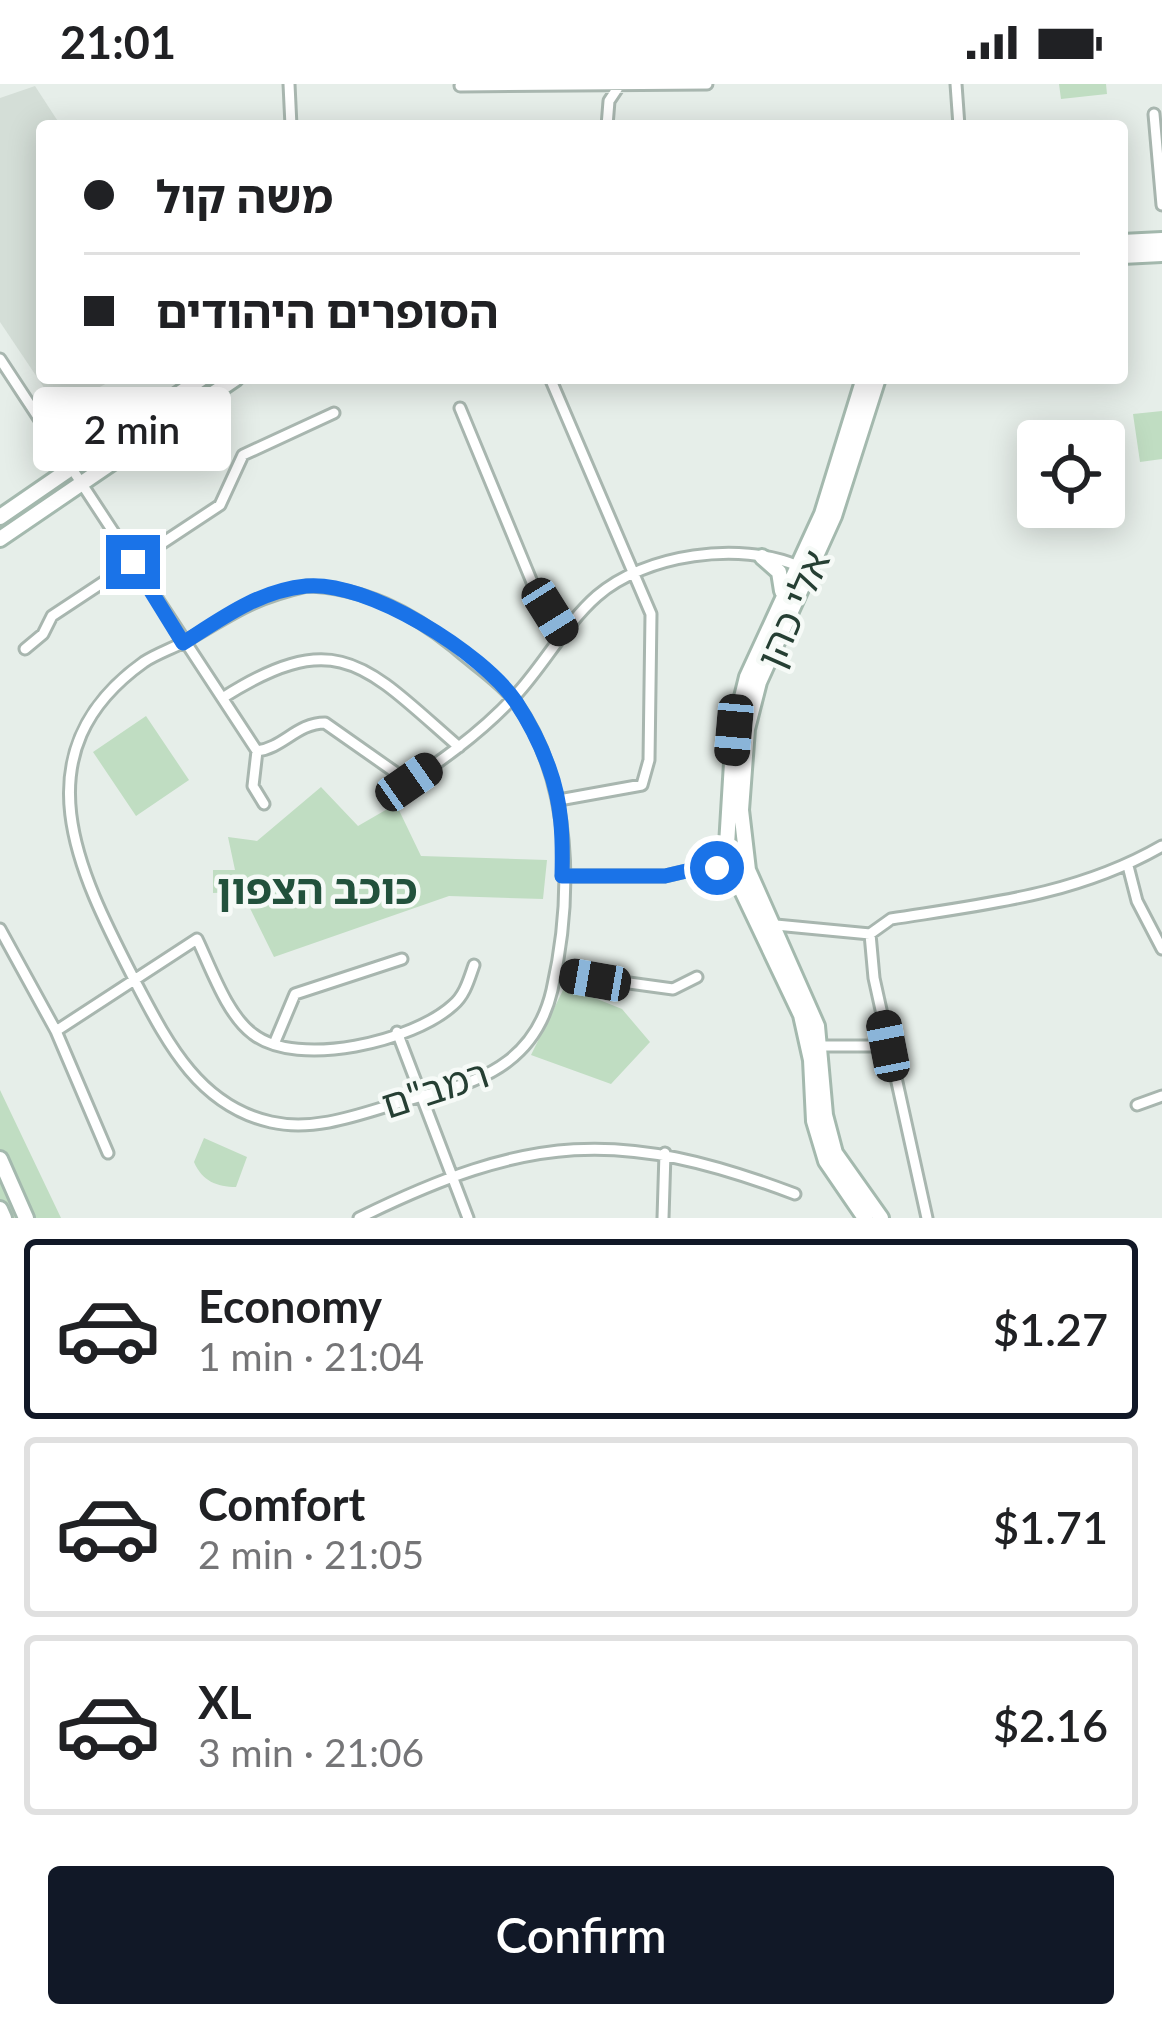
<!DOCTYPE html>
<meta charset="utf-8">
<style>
body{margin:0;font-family:Lato,"Noto Sans Hebrew",sans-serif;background:#f2f2f2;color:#202124;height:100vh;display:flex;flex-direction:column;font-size:45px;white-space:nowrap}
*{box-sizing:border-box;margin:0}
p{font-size:39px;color:#757577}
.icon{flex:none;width:66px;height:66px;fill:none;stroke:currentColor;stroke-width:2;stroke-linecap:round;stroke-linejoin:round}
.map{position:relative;height:1134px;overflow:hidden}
.drawer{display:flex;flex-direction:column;background:#fff;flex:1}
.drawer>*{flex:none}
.banner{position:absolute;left:36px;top:36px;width:1092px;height:264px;border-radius:12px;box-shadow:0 6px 30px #0003;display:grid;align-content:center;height:264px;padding:0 48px;background:#fff}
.fabs{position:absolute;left:1017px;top:336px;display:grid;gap:24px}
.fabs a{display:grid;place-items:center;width:108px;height:108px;border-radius:12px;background:#fff;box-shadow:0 6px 30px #0003;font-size:60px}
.end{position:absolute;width:54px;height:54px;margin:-27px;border:15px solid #1a73e8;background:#fff;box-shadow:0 0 0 6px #fff}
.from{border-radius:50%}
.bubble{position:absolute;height:84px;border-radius:12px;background:#fff;box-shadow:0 6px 30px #0003;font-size:39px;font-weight:600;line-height:84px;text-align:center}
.car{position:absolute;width:36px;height:72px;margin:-36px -18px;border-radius:15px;box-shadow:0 0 9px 3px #0007;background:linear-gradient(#222 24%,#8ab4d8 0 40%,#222 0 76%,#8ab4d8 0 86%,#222 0)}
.banner b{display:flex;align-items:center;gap:42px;height:114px;font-size:45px}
.banner b+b{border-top:3px solid #e0e0e0}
.banner i{width:30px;height:30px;background:#202124}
ul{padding:21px 0 0;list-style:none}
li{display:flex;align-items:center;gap:36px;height:180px;margin:0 24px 18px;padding:0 24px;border:6px solid #e0e0e0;border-radius:12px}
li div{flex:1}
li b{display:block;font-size:45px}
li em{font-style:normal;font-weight:600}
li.active{border-color:#111827}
li>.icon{width:108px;height:108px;stroke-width:1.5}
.cta{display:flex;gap:24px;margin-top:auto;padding:24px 48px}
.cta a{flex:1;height:138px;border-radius:12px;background:#111827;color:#fff;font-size:48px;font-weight:600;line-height:138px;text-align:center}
.status{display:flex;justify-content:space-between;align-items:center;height:84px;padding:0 60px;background:#fff;direction:ltr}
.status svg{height:33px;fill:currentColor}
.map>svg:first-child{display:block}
.built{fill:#d4ded7}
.green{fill:#c0ddc2}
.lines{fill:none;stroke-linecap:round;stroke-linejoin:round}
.street-casing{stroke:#a8b6af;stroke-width:15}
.secondary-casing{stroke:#a4b9ae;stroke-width:20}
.street{stroke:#fff;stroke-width:9}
.secondary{stroke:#fff;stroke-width:14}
.route{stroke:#1a73e8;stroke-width:15}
.labels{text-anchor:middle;stroke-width:9;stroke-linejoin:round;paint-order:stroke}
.street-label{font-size:39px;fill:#253f33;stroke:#f6faf7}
.neighbourhood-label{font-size:42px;font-weight:bold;fill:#22513c;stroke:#f6faf7}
</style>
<div class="status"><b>21:01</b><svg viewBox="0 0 49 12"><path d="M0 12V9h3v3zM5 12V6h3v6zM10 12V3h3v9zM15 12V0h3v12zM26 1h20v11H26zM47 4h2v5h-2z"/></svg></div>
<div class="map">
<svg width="1162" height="1134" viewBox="0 0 1162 1134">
<rect width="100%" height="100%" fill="#e6eee9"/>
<!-- built -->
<path class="built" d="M35,2L61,42H42V294H116L59,326L0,238V14Z"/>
<!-- green -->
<path class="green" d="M1059,0H1106L1107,10L1061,15Z
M1162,327V375L1140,378L1133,330Z
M146,632L189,696L136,732L93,668Z
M321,703L358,742L396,720L421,772L547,776L543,815L449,812L274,873L242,808L213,809V786H235L228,753L257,757Z
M565,902L622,925L650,958L611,1000L531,971Z
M0,1006L61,1134H0Z
M204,1054L247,1073L236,1103C217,1103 202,1097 194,1078Z"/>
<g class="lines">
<defs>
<path id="street" d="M289,0L291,42
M956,0L959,42
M460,2L707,0
M1154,30L1162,121
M607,42L609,17L619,2
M0,275L257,667C283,664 297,639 325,639L409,698
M550,294L651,530L649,676L642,701L559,716
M460,324L534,503L565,553
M307,502C364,504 410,527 454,563C473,580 500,597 515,617C573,697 573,813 552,906C537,971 490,996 430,1010C378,1022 324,1050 271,1038C200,1022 168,960 137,901C81,792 15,670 144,578C156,570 171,565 184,558C235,529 248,516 307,502Z
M25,565L43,550L52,532L220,421L243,371L334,329
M224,613C339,540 368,584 459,663
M257,667L253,702L264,720
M392,709C436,681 480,650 515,612C544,581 566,539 597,512C645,470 740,457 798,482
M1128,782L1137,817L1162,865
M562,792H665L716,780
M776,841L870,850L891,835C986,820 1077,811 1162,762
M0,845L56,947L108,1069
M870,850L874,894L927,1134
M556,889L673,905L697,893
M56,947L197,855C211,884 227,931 253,950C298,985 414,957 453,921C465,911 469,895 474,881
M397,948L468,1134
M274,960L295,910L402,875
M822,962H888
M1137,1021L1162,1012
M359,1134C528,1051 618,1043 795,1110
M663,1134L665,1069"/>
<path id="secondary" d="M1122,158L1162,156
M1122,172L1162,170
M878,294L834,432L759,598L747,645L741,726L748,786L817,942L825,1031L835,1069L881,1134
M0,433L202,294
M0,455L236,294
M762,473L779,488L782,507
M727,761L734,646L747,593L822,430L864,294
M727,761L716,780L723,791L736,794
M736,794L801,931L811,976L814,1037L826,1077L865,1134
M0,1075L26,1134
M0,1125L4,1134"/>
</defs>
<!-- street casing -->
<use href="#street" class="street-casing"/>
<!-- secondary casing -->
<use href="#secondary" class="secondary-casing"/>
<!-- street -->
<use href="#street" class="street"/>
<!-- secondary -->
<use href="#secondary" class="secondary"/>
</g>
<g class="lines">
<!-- route -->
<path class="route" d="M133,478L183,559C222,534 258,507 306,502C367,496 483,569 516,618C529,638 541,661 549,684C562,719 563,755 562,792H665L716,780L717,784"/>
</g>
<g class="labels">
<!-- street labels -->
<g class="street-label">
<text transform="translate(793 525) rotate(-66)" y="14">אלי כהן</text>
<text transform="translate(435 1005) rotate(-18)" y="14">רמב"ם</text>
</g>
<!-- neighbourhood labels -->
<g class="neighbourhood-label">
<text x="317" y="820">כוכב הצפון</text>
</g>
</g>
</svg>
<div class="fabs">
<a><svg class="icon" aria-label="locate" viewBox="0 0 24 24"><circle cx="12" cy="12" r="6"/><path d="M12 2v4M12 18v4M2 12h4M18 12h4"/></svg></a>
</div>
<i class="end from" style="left:717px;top:784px"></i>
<i class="end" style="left:133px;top:478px"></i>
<div class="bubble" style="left:33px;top:303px;width:198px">2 min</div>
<i class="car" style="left:550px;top:528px;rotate:148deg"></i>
<i class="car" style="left:734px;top:646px;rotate:185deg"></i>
<i class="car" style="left:409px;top:698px;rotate:55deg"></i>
<i class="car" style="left:595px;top:896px;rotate:280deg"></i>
<i class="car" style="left:888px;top:962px;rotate:349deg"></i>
<div class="banner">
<b><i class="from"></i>משה קול</b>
<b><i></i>הסופרים היהודים</b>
</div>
</div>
<section class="drawer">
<ul>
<li class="active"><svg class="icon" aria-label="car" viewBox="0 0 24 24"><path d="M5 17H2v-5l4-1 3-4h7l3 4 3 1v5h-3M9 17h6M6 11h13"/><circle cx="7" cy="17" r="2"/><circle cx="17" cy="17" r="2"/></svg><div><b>Economy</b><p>1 min · 21:04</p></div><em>$1.27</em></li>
<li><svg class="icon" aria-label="car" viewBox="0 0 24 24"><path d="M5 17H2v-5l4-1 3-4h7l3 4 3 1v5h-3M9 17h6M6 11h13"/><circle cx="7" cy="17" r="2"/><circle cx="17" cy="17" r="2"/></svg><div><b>Comfort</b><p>2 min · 21:05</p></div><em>$1.71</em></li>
<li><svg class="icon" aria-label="car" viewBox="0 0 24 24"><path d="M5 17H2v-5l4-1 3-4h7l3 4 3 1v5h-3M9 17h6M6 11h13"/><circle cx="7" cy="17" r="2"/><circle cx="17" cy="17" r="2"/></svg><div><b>XL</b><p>3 min · 21:06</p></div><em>$2.16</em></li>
</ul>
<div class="cta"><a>Confirm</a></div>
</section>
